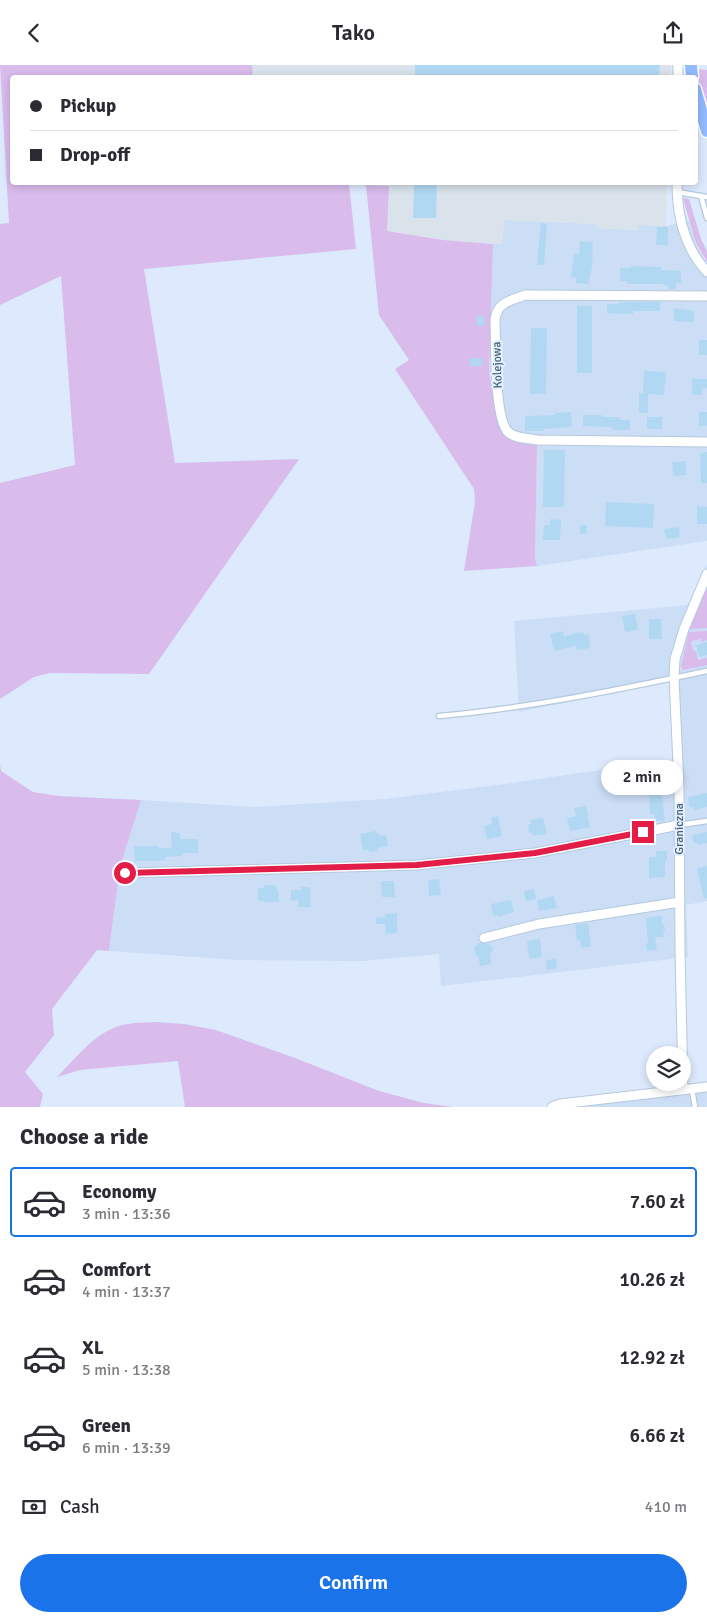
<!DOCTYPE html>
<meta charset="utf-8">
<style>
body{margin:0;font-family:Signika,sans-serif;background:#f7f7f7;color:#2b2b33;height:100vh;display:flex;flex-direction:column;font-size:19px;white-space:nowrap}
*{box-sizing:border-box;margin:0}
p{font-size:16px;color:#7c7c81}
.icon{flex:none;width:28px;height:28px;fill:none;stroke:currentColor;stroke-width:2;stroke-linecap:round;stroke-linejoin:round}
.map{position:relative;height:1042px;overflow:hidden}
.panel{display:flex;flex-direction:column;background:#fff;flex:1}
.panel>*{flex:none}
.guide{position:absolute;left:10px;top:10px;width:688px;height:110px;border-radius:5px;box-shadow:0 2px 8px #0003;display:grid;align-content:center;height:110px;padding:0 20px;background:#fff}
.fabs{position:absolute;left:646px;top:981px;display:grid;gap:10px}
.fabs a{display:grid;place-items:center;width:45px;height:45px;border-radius:50%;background:#fff;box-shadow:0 2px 8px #0003;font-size:25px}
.end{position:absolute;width:22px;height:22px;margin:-11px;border:6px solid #e11d48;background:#fff;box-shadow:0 0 0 2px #fff}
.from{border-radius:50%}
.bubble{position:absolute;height:35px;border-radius:18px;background:#fff;box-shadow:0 2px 8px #0003;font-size:16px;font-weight:600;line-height:35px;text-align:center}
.guide b{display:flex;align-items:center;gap:18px;height:48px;font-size:19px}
.guide b+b{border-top:1px solid #e1e1e2}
.guide i{width:12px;height:12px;background:#2b2b33}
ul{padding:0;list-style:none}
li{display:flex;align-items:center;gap:15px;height:70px;margin:0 10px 8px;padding:0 10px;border:2px solid transparent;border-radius:5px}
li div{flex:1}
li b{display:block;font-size:19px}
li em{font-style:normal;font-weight:600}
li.current{border-color:#1a73e8}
li>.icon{width:45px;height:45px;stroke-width:1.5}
h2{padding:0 20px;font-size:22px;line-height:60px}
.pay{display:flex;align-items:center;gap:12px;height:55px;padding:0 20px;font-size:19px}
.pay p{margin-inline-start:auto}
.action{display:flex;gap:10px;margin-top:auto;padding:10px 20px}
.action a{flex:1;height:58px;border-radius:30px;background:#1a73e8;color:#fff;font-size:20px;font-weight:600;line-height:58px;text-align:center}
header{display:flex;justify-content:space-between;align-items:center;height:65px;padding:0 20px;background:#fff;font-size:22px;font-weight:600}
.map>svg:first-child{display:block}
.residential{fill:#cbdef6}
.industrial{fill:#dae3eb}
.green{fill:#d9bbec}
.building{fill:#b1d8f3}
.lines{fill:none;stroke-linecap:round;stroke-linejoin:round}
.service-casing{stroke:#b4c9dd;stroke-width:7}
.minor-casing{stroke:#b4c9dd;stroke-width:11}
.primary-casing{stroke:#fff;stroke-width:15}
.service{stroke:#fff;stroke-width:4.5}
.minor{stroke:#fff;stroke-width:9}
.primary{stroke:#93baff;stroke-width:12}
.route{stroke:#e11d48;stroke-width:6}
.labels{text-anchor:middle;stroke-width:4;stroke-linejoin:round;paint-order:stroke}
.street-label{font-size:12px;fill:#446375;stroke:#e5efff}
</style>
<header><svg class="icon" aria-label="back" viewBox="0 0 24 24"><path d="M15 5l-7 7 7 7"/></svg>Tako<svg class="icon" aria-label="share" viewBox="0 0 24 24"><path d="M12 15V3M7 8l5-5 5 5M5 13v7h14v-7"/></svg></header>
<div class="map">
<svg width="707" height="1042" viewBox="0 0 707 1042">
<rect width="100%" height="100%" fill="#ddeafe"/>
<!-- residential -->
<path class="residential" d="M504,155L596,159V163L638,165V160L666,161L689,156L695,177L707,199V476L537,501L535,494L537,380L515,377L511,374L496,346L489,308L493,179H502Z
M707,499V836L686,840L688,892L441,921L439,889L363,896L238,895L109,886L120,802L141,735L254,742L384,734L512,718L674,694L671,616L519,647L514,556L688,540Z
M707,1027V1042H579L607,1037Z"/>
<!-- industrial -->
<path class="industrial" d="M252,0H671L670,12H253Z
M330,118H667L666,161L638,160V165L596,163L595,159L504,155L502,179L443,175L387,166L389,121Z"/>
<!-- green -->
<path class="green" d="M0,0H252L253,12H12V118H330L349,119L356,184L144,204L175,398L299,394L149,609L50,608L34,612L0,634V418L75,400L61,211L0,240V159L9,158Z
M698,4L707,5V51L698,12L697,5Z
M366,120L389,121L387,166L443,175L493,179L489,308L496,346L511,374L515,377L537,380L535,494L537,501L464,506L475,437L474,424L395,304L409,295L379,250Z
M683,133L689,134L701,174L707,186V197L695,176Z
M707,523V563L691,564L689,563Z
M707,566V575L701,577V574L691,576L693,586H696L698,595L707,593V600L683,605L681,601L689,567Z
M0,699L1,706L33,727L58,731L141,735L120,802L109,886L97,885L52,944L54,970L25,1007L43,1029L40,1042H0Z
M155,957L184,959L216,965L295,993L379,1026L424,1038L453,1042H185L178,996L80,1005L57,1012C77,992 98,963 128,959C136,957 146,958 155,957Z"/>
<!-- building -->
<path class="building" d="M415,0H660L659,12H415Z
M414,118H437L436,153H413Z
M541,158L547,159L544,200H537Z
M657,162H668V180H656Z
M580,176L593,177L592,203L588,219L576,218V213L571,212L574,189H579Z
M631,201L661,202V205L681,206V218H676V224H668V220L661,219H627V216H620V203H631Z
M619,237H660V246H633V249L607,248V239H619Z
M577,241H592V308H577Z
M674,243L694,246V257L674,256Z
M477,251H484V261H477Z
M531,263H547L546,329H530Z
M699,275H707V290H699Z
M470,293H482V301H470Z
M644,306L666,307L664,330L648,329V348H639V328H643Z
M692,314H707V323L702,324V330H692Z
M571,347L572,362L544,364V366H525V351L555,350V348Z
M699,347H707V361H699Z
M583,350H602V352H619L620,355H630V365H612V362L583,361Z
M647,352H662V364H647Z
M544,385H565L564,442H543Z
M707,387V418H701L700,388Z
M686,396V410L673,411L672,397Z
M606,437L654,439L653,463L605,461Z
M697,441L707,442V459H697Z
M550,454L561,455L560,475H543L544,460H550Z
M580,460H587L586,469H580Z
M679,462L680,472L666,474L664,464Z
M635,549L638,565L625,567L622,551Z
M649,554H661L662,574H649Z
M563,566L564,571L583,567L584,570L589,569L590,583L577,585L576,581L554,586L550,569Z
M707,577V590L699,592L696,580Z
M658,701L662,716H660L665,756H655L654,749H650L649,725L627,729L624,715L644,711L642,704Z
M707,728V742L694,745L693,742H689L688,732Z
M586,741L590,762L570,766L567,753L576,751L574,743Z
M498,751L502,771L487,774L484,761L492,759L491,753Z
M543,753L547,769L533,771L532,767L529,768L528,759H531L530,755Z
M376,766L377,769L379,768L380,771L386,770L388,781L377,783L378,786L369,787V784L363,785L360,769Z
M171,767L180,768V774H198V788H182V791L165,792V795L159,796H135L134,781H159V783H172Z
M707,767V778L698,780L697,778H694L692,770Z
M656,786H667V796H665V812L649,813V792H656Z
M707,801V833L704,834L697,803Z
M439,814L441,830L429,831L428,815Z
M381,816H394L395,832H382Z
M264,820L276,821V824L278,825L279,837H264V836L258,835V823H264Z
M301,822H310L311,842H298V835L291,836V825H301Z
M534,824L536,834L526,836L524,826Z
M554,831L557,843L539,846L537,835Z
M511,835L514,847L499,852L498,850L493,851L491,839Z
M397,848V868L386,869L385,859H376V853L385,852V849Z
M662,851V859H664L665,866H663L664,872H655L657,885L647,886L646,878H648L646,853Z
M588,858L591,881L581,883L580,875L577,876L575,860Z
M540,874L542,892L529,894L527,876Z
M480,878H489L490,881H492L493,887L490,888L491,899L480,901L479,894L478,891H476L474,881H477L476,879Z
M556,894L557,903L547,905L546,895Z"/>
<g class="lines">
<defs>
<path id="service" d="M677,127L707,132
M701,131L707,153
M439,651C529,643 618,625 707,606
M679,760L707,756
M692,1024L695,1042"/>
<path id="minor" d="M678,0V12
M677,118C677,151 684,182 707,207
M707,231L525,230C510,236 497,237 495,255C496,277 494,353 508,367C515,374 528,373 537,375L707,377
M125,808L417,800L535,788L679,760
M484,873L539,859L680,837
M683,1024L680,884L679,721L674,613L675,594L684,564L707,509
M552,1042L560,1039L707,1022"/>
<path id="primary" d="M691,0L692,12
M695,24L707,66"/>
</defs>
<!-- service casing -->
<use href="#service" class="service-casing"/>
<!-- minor casing -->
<use href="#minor" class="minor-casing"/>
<!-- primary casing -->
<use href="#primary" class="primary-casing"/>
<!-- service -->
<use href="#service" class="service"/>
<!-- minor -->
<use href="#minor" class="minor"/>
<!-- primary -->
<use href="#primary" class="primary"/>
</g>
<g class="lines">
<!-- route -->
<path class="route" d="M125,808L417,800L535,788L643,767"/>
</g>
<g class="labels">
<!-- street labels -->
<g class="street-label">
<text transform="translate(497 300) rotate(-92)" y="4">Kolejowa</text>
<text transform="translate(679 764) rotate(-90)" y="4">Graniczna</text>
</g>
</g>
</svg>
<div class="fabs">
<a><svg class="icon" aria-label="layers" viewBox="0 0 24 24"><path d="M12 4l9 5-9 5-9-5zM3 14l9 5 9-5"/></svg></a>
</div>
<i class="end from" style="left:125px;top:808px"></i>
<i class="end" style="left:643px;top:767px"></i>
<div class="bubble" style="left:601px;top:695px;width:82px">2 min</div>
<div class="guide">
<b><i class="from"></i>Pickup</b>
<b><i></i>Drop-off</b>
</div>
</div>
<section class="panel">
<h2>Choose a ride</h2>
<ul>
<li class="current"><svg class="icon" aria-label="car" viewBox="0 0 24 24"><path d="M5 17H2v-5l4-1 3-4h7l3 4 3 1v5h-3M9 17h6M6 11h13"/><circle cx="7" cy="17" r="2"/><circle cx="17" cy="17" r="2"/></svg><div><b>Economy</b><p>3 min · 13:36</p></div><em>7.60 zł</em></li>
<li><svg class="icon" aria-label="car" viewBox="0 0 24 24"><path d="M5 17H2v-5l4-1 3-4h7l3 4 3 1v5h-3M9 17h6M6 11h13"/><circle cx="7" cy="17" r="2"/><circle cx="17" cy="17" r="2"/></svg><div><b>Comfort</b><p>4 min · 13:37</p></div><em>10.26 zł</em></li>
<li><svg class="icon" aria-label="car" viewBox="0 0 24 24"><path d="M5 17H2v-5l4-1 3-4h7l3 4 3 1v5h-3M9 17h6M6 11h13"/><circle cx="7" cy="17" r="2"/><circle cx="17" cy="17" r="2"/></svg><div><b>XL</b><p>5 min · 13:38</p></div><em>12.92 zł</em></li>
<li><svg class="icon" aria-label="car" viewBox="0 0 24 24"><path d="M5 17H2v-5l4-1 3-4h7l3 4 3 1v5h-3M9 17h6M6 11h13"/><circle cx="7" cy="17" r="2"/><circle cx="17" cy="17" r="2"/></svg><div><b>Green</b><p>6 min · 13:39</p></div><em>6.66 zł</em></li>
</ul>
<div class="pay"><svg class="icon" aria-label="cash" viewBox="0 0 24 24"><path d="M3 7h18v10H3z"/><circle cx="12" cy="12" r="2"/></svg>Cash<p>410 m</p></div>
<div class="action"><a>Confirm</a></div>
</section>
